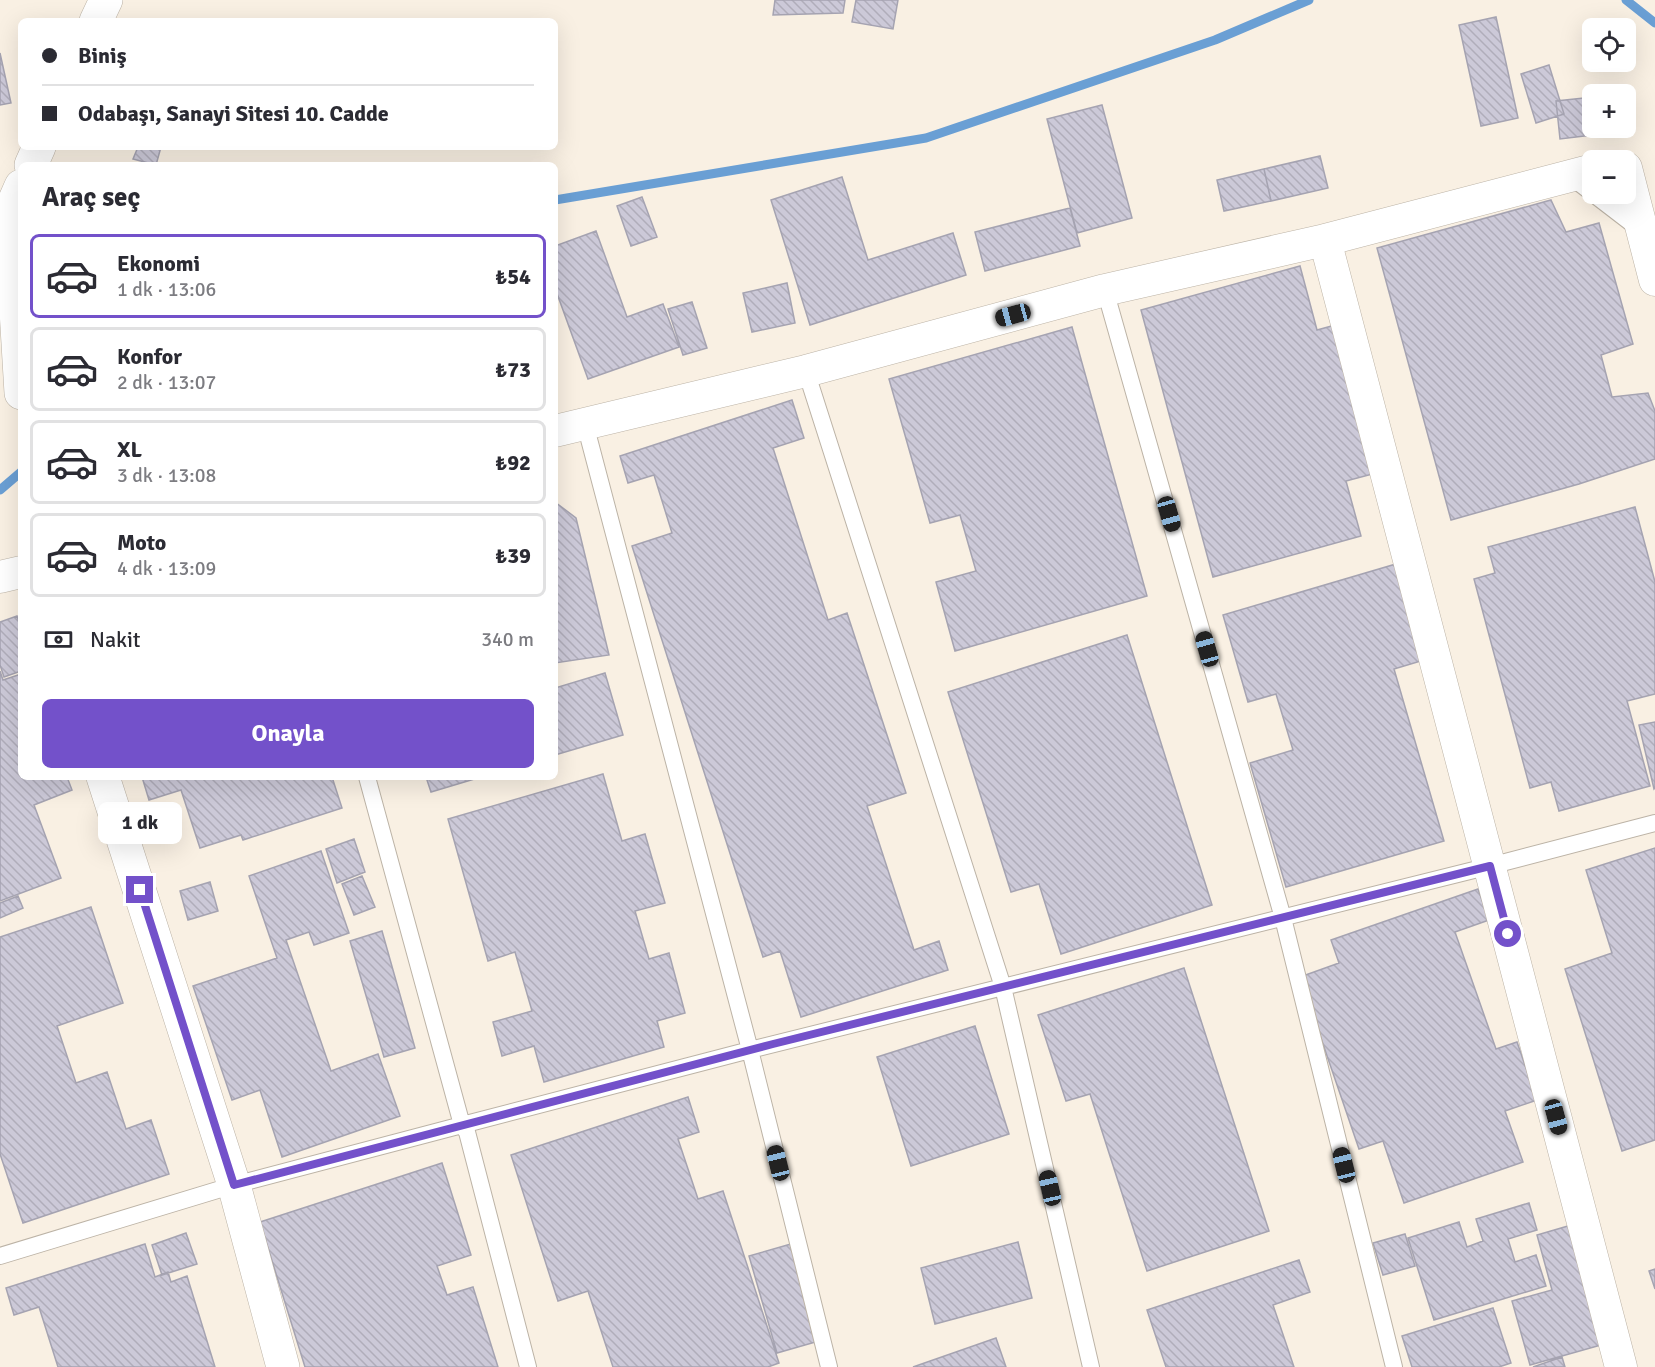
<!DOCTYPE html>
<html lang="tr">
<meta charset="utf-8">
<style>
body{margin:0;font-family:Signika,sans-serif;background:#f7f7f7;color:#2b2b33;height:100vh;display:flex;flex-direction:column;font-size:22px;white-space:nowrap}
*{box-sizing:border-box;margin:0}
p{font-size:20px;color:#7c7c81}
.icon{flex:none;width:33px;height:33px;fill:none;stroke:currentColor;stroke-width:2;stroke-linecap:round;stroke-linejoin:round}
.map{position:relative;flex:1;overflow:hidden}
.details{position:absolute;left:18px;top:162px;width:540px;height:618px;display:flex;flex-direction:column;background:#fff;border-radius:9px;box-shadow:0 6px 24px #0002}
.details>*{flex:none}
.guide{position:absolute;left:18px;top:18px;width:540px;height:132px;border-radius:9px;box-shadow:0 6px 24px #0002;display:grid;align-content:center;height:132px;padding:0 24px;background:#fff}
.tools{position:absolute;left:1582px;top:18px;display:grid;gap:12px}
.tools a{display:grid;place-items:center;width:54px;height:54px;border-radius:9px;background:#fff;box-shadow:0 6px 24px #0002;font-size:30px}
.end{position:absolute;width:27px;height:27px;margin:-14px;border:8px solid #7351ca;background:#fff;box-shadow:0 0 0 3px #fff}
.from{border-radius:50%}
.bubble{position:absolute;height:42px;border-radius:9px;background:#fff;box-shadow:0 6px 24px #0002;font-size:20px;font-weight:700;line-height:42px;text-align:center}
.car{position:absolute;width:18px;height:36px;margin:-18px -9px;border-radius:8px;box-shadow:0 0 4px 2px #0007;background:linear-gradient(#222 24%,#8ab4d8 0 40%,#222 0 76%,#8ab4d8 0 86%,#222 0)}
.guide b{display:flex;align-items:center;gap:21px;height:57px;font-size:22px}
.guide b+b{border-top:2px solid #e1e1e2}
.guide i{width:15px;height:15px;background:#2b2b33}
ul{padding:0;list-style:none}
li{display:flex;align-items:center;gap:18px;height:84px;margin:0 12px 9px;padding:0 12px;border:3px solid #e1e1e2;border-radius:9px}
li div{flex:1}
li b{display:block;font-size:22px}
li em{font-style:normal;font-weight:700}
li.selected{border-color:#7351ca}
li>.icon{width:54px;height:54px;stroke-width:1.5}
h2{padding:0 24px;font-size:27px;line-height:72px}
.pay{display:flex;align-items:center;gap:15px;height:66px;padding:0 24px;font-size:22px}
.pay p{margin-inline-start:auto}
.cta{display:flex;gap:12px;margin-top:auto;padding:12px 24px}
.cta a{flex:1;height:69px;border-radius:9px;background:#7351ca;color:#fff;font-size:24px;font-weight:700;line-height:69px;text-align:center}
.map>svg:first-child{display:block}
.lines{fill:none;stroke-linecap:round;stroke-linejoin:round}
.stream{stroke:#6a9fd4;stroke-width:9}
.building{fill:url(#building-back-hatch);stroke:#a5a3b1;stroke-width:1.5}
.lane-casing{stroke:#bcb3a6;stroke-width:18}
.street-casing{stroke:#bcb3a6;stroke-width:33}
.secondary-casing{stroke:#bcb3a6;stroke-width:34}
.lane{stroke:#fff;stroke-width:16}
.street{stroke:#fff;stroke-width:32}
.secondary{stroke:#fff;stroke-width:33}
.route{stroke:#7351ca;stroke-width:8}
</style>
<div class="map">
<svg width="1655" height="1367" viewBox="0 0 1655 1367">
<defs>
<pattern id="building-back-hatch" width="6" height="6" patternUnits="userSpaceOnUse" patternTransform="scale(1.5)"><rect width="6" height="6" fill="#ccc9d8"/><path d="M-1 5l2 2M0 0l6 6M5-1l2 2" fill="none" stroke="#b0adba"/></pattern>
</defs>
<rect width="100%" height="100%" fill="#f9f0e3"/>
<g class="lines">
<!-- stream -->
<path class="stream" d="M1626,0L1655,23
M555,200L926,138L1215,40L1309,0
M0,490L21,472"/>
</g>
<!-- building -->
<path class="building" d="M775,0H845L843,13L773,15Z
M856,0H898L893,29L852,22Z
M1496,17L1518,118L1481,126L1459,25Z
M0,53L11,103L0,105Z
M1549,65L1564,114L1536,123L1521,74Z
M1593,97V128H1616L1617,132L1560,139L1556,101Z
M1102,105L1132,218L1077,233L1047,119Z
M138,147H161L156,165L133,159Z
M1320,156L1328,188L1271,201L1264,169Z
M1264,169L1271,201L1224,211L1217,180Z
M842,177L868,260L953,233L966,275L810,325L771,200Z
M642,197L657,237L631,246L617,206Z
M1551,200L1566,232L1599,223L1633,344L1601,355L1612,397L1648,393L1655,411V459L1579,484L1451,520L1377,248Z
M1070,208L1080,246L985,271L975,232Z
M596,231L627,317L663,304L679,347L588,379L555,288V246Z
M1300,266L1317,330L1339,324L1380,472L1346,481L1361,536L1213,577L1141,310Z
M787,283L795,323L752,332L743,293Z
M692,302L707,348L683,355L668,309Z
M1072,327L1147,596L955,651L936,582L976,571L960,515L930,523L889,379Z
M792,400L804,438L773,448L828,620L847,613L906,793L867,806L914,950L939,941L948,970L801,1017L780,951L763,957L632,546L672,533L654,475L628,483L620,456Z
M555,502L576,518L609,655L555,663Z
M1635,507L1655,582V694L1627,701L1650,786L1559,811L1551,782L1530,788L1474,579L1495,573L1488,547Z
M1406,561L1434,657L1394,669L1444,841L1286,887L1250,763L1293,750L1276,694L1248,702L1223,615Z
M17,616L21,628V671L4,677L0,665V622Z
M1127,635L1212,905L1061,954L1039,884L1011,892L948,692Z
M0,671L3,680L21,674V777H67L72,790L34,805L61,878L0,901Z
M605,673L623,735L555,755V688Z
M1655,722V788L1654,789L1639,725Z
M603,774L622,841L645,834L665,903L635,911L649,959L669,953L685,1013L657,1021L664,1047L544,1082L534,1046L502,1056L493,1022L532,1011L515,952L488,961L448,819Z
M142,777H332L342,808L243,840L241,835L200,848L181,790L149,800Z
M426,777H481L431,792Z
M354,839L365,872L337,883L326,849Z
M1655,848V1140L1622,1151L1565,969L1612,953L1586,870Z
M321,851L349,933L314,945L309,932L286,940L331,1071L378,1054L400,1116L282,1157L260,1090L232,1100L193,986L277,958L249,876Z
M362,876L375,907L354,915L342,884Z
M210,882L218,911L188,920L180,891Z
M1478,889L1489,920L1455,932L1496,1049L1517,1042L1537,1100L1505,1111L1523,1162L1404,1203L1383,1141L1359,1149L1300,977L1339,963L1331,940Z
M18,896L23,908L0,918V903Z
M91,907L123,1003L57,1026L76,1083L107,1072L126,1129L151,1120L169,1174L23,1223L0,1154V937Z
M382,931L415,1048L384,1057L350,941Z
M1184,968L1269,1231L1147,1271L1090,1094L1066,1101L1038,1015Z
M975,1026L1009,1134L911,1166L877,1057Z
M688,1097L699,1132L678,1139L698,1199L723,1191L779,1363L768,1367H613L588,1291L558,1301L511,1155Z
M442,1163L471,1255L437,1266L447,1295L473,1287L498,1367H305L260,1222Z
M1529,1203L1537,1230L1508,1239L1515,1262L1536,1255L1546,1286L1434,1320L1408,1238L1459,1222L1467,1247L1483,1241L1476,1219Z
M1568,1226L1601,1345L1530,1365L1512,1301L1552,1290L1537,1235Z
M186,1233L197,1264L162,1275L152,1245Z
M1405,1234L1415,1266L1383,1275L1373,1243Z
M1018,1242L1032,1298L935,1324L921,1268Z
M145,1244L155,1277L168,1272L171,1282L187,1276L215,1367H58L39,1307L14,1315L6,1288Z
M791,1244L819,1341L777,1353L749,1256Z
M1299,1260L1310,1292L1273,1305L1294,1367H1166L1147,1310Z
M1655,1269V1289L1649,1271Z
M1493,1308L1511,1363L1499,1367H1412L1402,1336Z
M996,1338L1006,1367H913Z
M1562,1357L1565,1367H1533Z"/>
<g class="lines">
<defs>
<path id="lane" d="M1570,176L1639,229
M1105,290L1283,918L1394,1367
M806,371L1003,987L1091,1367
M585,424L750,1050L829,1367
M367,777L462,1125L467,1132L528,1367
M0,1256L234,1185L462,1125L750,1050L1490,866L1655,823"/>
<path id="street" d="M1626,168L1655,280
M1325,240L1621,1367
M555,431L806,371L1105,290L1325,240L1593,170
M0,577L21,572"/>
<path id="secondary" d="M96,21L106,0
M31,165L39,147
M21,186L10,211L21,393
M103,777L234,1185L283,1367"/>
</defs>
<!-- lane casing -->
<use href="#lane" class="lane-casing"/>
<!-- street casing -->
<use href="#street" class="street-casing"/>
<!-- secondary casing -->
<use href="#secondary" class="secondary-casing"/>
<!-- lane -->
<use href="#lane" class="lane"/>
<!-- street -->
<use href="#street" class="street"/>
<!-- secondary -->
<use href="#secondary" class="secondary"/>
</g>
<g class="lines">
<!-- route -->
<path class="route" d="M140,890L234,1185L773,1044L1490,866L1508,934"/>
</g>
</svg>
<div class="tools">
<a><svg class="icon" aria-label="locate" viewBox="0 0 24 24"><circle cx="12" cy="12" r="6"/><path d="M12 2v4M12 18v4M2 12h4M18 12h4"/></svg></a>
<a>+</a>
<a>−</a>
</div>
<i class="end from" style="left:1508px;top:934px"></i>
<i class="end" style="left:140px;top:890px"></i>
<div class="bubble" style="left:98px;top:802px;width:84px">1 dk</div>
<i class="car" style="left:1013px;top:315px;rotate:255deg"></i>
<i class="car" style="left:1169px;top:514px;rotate:164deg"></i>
<i class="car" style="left:1207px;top:649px;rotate:344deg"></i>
<i class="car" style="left:1556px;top:1117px;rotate:165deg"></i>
<i class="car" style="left:778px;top:1163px;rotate:346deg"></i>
<i class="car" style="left:1344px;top:1165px;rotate:346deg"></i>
<i class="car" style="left:1050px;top:1188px;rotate:347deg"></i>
<div class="guide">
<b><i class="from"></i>Biniş</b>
<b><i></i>Odabaşı, Sanayi Sitesi 10. Cadde</b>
</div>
<section class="details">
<h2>Araç seç</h2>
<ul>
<li class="selected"><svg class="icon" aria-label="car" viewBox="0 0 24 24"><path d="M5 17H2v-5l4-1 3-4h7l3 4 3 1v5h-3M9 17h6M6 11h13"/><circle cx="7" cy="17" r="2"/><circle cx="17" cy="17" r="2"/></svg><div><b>Ekonomi</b><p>1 dk · 13:06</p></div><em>₺54</em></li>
<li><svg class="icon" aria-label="car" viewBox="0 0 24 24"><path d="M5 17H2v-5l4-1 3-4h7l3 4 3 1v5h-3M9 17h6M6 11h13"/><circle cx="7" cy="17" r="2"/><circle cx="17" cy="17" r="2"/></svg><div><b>Konfor</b><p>2 dk · 13:07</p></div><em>₺73</em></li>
<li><svg class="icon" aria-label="car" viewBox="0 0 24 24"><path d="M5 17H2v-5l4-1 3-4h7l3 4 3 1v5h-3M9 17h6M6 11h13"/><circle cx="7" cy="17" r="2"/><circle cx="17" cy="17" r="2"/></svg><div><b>XL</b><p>3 dk · 13:08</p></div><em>₺92</em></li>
<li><svg class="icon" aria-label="car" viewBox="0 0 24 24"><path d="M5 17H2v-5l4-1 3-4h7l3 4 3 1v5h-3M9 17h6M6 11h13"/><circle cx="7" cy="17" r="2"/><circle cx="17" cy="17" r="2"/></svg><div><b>Moto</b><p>4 dk · 13:09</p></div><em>₺39</em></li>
</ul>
<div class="pay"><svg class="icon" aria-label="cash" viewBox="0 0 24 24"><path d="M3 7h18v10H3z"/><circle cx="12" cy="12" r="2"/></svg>Nakit<p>340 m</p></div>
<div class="cta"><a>Onayla</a></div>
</section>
</div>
